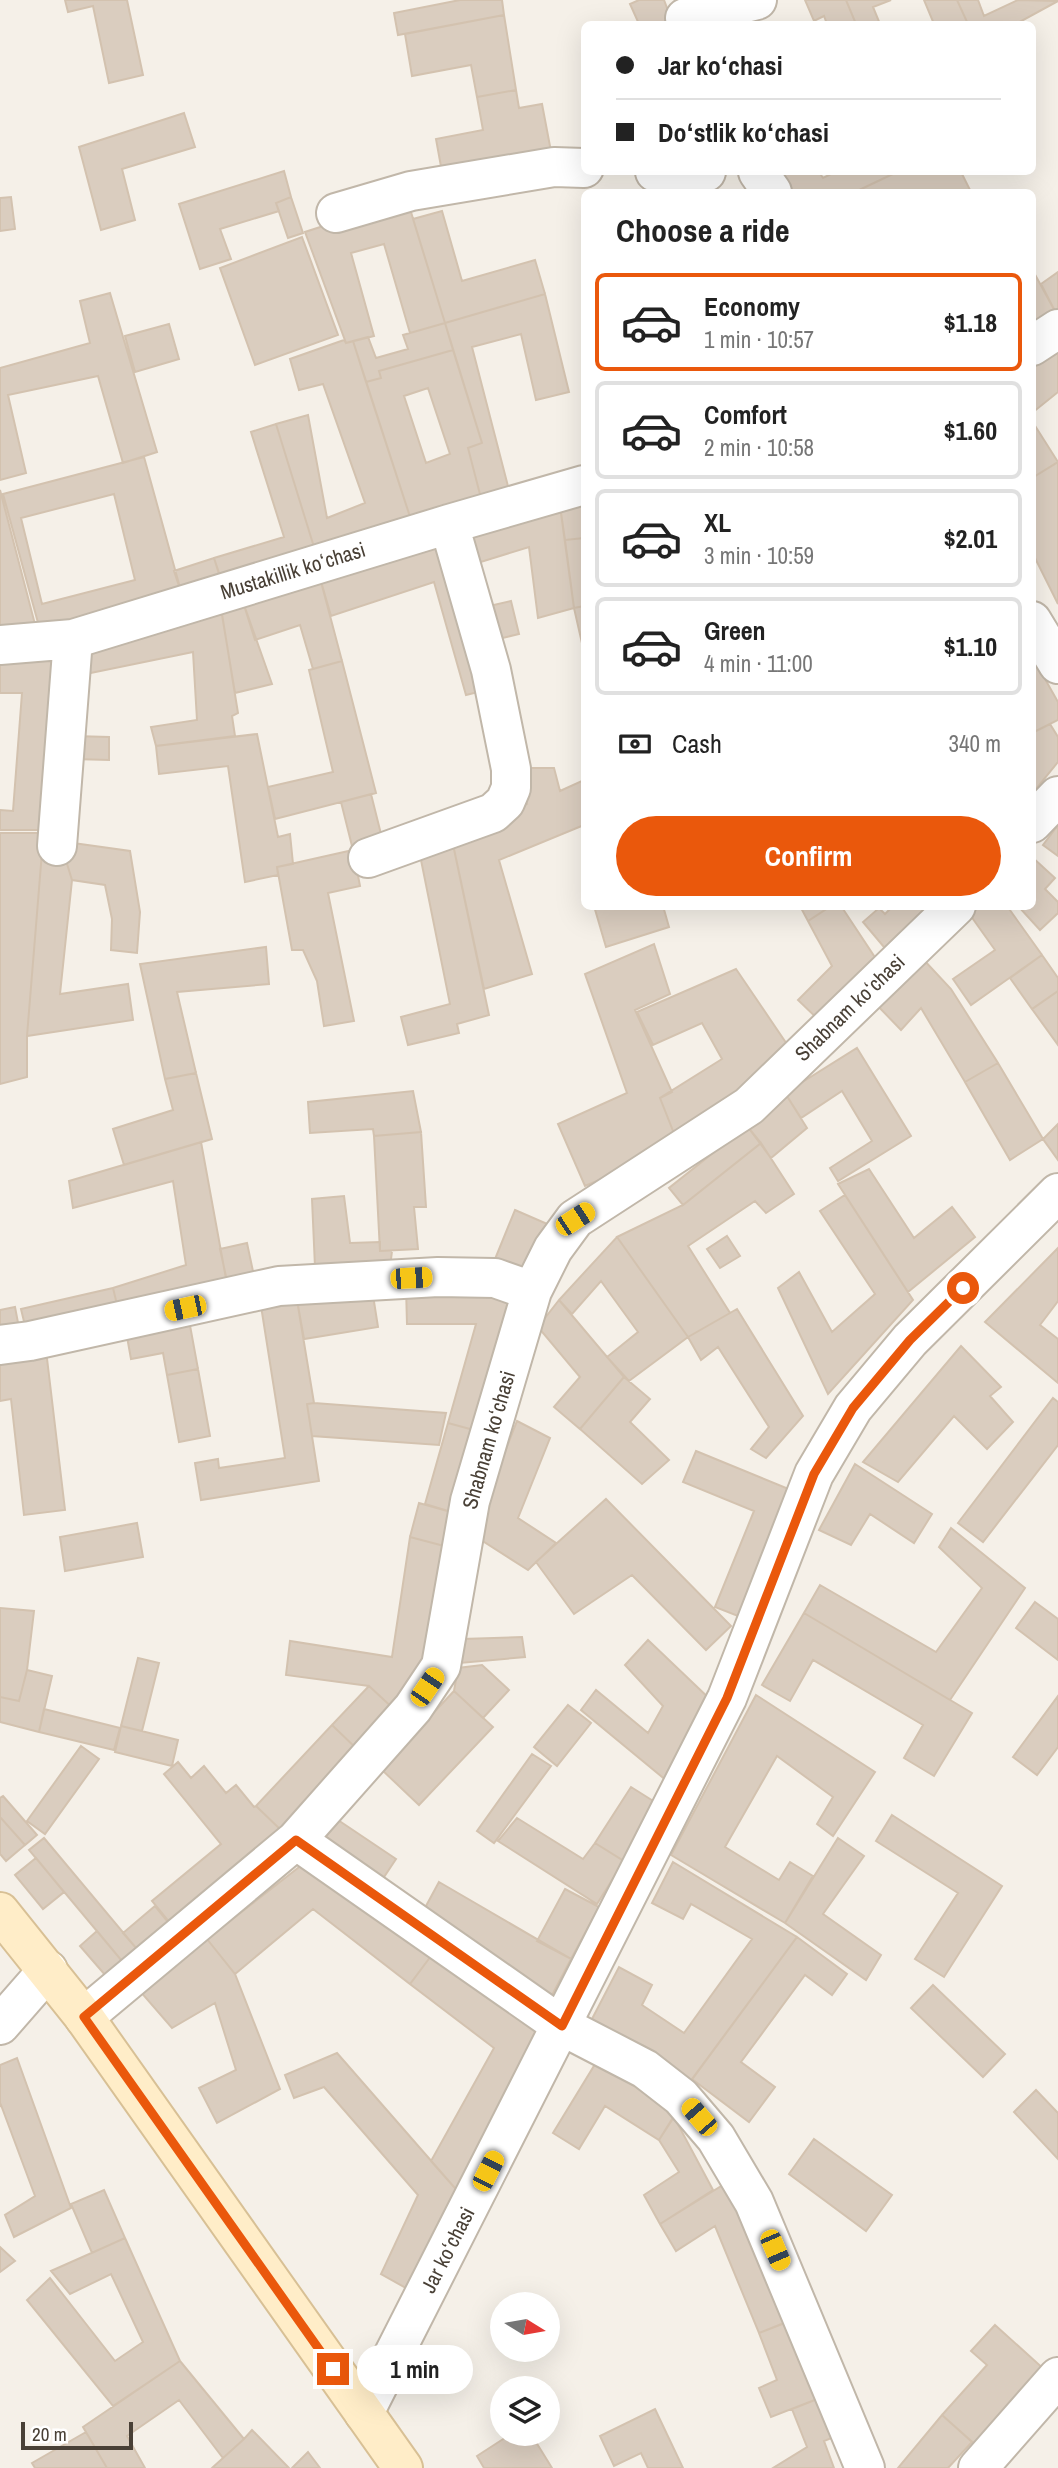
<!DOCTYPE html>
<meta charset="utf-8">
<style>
body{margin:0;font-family:"Archivo Narrow",sans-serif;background:#f6f6f6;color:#222;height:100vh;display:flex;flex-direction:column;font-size:26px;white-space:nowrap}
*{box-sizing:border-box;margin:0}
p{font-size:23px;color:#767676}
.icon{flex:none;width:38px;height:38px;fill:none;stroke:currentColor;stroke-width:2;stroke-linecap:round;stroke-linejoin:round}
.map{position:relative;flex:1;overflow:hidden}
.details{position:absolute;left:581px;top:189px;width:455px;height:721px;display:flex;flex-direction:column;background:#fff;border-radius:10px;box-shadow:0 7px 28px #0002}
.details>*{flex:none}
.guide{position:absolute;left:581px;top:21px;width:455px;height:154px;border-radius:10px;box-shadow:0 7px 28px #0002;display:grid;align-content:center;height:154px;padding:0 35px;background:#fff}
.needle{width:46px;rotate:101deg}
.tools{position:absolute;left:490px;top:2292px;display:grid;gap:14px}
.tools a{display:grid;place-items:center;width:70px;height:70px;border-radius:50%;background:#fff;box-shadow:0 7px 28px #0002;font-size:35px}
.scale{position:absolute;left:21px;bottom:18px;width:112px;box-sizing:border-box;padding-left:7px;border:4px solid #494036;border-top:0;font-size:19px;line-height:24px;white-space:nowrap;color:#494036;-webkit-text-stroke:5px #fff;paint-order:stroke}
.end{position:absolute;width:32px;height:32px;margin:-16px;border:9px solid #ea580c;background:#fff;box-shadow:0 0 0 4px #fff}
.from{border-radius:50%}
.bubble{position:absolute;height:49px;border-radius:24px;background:#fff;box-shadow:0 7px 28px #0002;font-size:23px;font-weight:700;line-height:49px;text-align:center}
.car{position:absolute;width:21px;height:42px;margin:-21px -10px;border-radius:9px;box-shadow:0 0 5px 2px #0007;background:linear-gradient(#f5c518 24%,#345 0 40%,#f5c518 0 76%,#345 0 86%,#f5c518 0)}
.guide b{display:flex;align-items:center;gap:24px;height:66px;font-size:26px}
.guide b+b{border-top:2px solid #e0e0e0}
.guide i{width:18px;height:18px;background:#222}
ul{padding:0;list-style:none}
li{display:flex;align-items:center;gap:21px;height:98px;margin:0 14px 10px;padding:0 21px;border:4px solid #e0e0e0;border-radius:10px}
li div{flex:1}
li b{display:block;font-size:26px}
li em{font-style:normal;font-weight:700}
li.active{border-color:#ea580c}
li>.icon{width:63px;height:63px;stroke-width:1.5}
h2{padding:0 35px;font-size:32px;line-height:84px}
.pay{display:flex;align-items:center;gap:18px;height:77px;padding:0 35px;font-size:26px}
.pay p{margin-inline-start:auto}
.button{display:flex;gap:14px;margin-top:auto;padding:14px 35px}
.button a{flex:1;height:80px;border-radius:42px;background:#ea580c;color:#fff;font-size:28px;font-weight:700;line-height:80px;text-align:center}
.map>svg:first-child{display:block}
.building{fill:#dacdbf;stroke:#d3c2af;stroke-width:2;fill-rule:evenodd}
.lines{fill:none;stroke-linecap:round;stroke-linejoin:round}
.street-casing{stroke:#c1b7a9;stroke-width:42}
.secondary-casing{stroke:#d8c095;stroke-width:42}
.street{stroke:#fff;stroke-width:38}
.secondary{stroke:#ffedc8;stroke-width:38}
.route{stroke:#ea580c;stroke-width:9}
.labels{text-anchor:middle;stroke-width:5;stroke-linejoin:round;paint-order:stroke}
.street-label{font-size:21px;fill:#494036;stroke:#fff}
</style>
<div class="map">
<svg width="1058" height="2468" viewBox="0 0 1058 2468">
<rect width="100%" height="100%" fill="#f5f0e8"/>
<!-- building -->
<path class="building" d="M65,0H127L143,75L109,83L93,6L68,12Z
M460,0H502L504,15L398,35L394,13Z
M639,0H664L673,24H639L630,4Z
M805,0H846L856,24H827L824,16L814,21Z
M846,0H891L873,7L880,24H856Z
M924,0H957L968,24H934Z
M957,0H978L984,16L1018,0L1058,1L1016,24H968Z
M504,15L516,90L477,97L471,65L412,76L405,34Z
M516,90L519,108L542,104L553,162L444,183L436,139L483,130L477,97Z
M184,113L195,147L122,169L135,220L101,230L79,147Z
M284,171L291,197L276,203L279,211L220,229L231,259L200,269L179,204Z
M777,172H819L823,178L835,172H897L855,192H789Z
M897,172H961L971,192H855Z
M11,197L15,229L0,231V198Z
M291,197L303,233L288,238L276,203Z
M407,199L445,323L410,333L384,244L351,253L374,336L346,343L305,232Z
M442,211L462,281L535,260L545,294L445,323L413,219Z
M302,237L338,335L255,365L220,268Z
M1032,269L1057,315L1032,326Z
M1058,272V314L1057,315L1041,284Z
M110,293L157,452L123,463L98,376L8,395L26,473L0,480V368L90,343L80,301Z
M545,294L569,392L536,400L521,334L472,347L510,494L482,502L468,448L482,443L445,323Z
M445,323L453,350L379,371L381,378L366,382L353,341L368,337L376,358L408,349L403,335Z
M169,324L179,359L135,372L125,336Z
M344,340L346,343L353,341L413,526L318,560L276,424L308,415L327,518L365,503L323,384L299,390L290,359Z
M1058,345V392L1032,413V365Z
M453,350L482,443L468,448L482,502L413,526L366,382L381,378L379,371ZM428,388L450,454L426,463L404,396Z
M1032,421L1058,462L1032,478Z
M276,424L318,560L224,590L214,558L284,537L251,432Z
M144,457L182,595L40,630L3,494ZM114,494L135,580L42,604L21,518Z
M1058,462V604L1032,552V478Z
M0,490L37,632L0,634Z
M584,503V538L565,540L560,506Z
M560,506L574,608L538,618L529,547L471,565L462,530Z
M447,538L490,689L466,695L434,582L331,616L320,578Z
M584,538V606L574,608L565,540Z
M214,558L222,582L182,595L174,571Z
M320,578L342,661L313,669L300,625L255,640L243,602Z
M511,601L519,634L494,640L485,607Z
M243,602L272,684L235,693L221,609Z
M584,606V652L574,608Z
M222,614L238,713L232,716L235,736L156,746L151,727L197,720L193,652L76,676V650Z
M62,654L46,830H0V810L13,811L22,693H0V656Z
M1032,656L1058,702V720L1032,733Z
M342,661L376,793L275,819L268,787L333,772L309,670Z
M1050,724L1058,737V762L1032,794V733Z
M257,734L278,837L290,834L293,864L277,867L278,875L245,882L228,766L159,774L156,746Z
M73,736L109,737V760L73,759Z
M518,768H554L560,791L584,780V825L499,860L532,974L484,989L451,835L527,804Z
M371,794L383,842L353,850L341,802Z
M1058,825V856L1043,845Z
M0,833H41L42,852L27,1036V1077L0,1084Z
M451,835L489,1015L457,1024L459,1033L408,1045L401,1017L450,1004L419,850Z
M66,842L130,851L140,912L137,953L111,950L112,919L105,885L72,880L64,854Z
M353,850L360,886L328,893L354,1021L324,1026L317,981L303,950H292L277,867Z
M42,852L64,854L72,880L60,994L128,984L133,1020L27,1036Z
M1032,857L1055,878L1045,889L1058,902V913L1040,930L1018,906H1032Z
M594,906H663L669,927L606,947Z
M800,906H831L808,921Z
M831,906H841L880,965L823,1024L798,1000L832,966L808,921Z
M893,906H941L889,953L863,922L879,908L885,914Z
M975,906H1007L1042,955L971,1005L953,979L995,950L968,912Z
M654,944L670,994L635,1010L672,1092L660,1098L679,1146L585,1186L558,1124L627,1093L585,974Z
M266,947L269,984L177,992L196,1073L165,1079L140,964Z
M1042,955L1058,978V991L1032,1009L1010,978Z
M922,958L951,989L998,1063L965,1082L921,1008L901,1030L874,1002Z
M736,969L795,1056L679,1146L660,1098L722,1059L702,1023L653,1045L637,1012Z
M1058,991V1045L1032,1009Z
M857,1048L911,1136L838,1181L830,1168L872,1141L842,1091L801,1118L785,1093Z
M998,1063L1043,1139L1010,1160L965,1082Z
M196,1073L212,1139L124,1165L113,1129L173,1110L165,1079Z
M413,1091L421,1132L374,1136L373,1129L310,1133L308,1102Z
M785,1093L807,1128L771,1158L747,1126Z
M1058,1124V1160L1043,1139Z
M747,1126L761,1143L683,1205L669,1188Z
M421,1132L426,1207H414L418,1249L380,1251L374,1136Z
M201,1142L227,1284L119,1313L113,1288L186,1265L173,1181L73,1208L69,1181Z
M761,1143L794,1194L766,1213L755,1201L688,1246L730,1313L688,1337L617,1237L683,1205Z
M869,1169L914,1238L952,1207L975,1237L908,1292L838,1184Z
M845,1195L913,1300L828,1394L778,1288L799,1272L832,1332L875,1294L820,1211Z
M344,1196L350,1243L380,1242V1251H392L389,1276L315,1267L312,1199Z
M515,1210L552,1226L530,1279L493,1264Z
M727,1236L740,1256L720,1268L707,1249Z
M617,1237L688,1337L629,1381L607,1357L638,1332L601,1281L572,1314L559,1300Z
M247,1243L254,1276L227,1281L220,1249Z
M1058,1248V1301L1040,1325L1058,1339V1383L985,1322Z
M406,1287L518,1291L481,1432L448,1423L476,1324H407Z
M113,1288L119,1313L27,1334L21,1309Z
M372,1289L378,1327L304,1339L297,1300Z
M297,1300L314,1403L307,1404L319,1481L201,1500L195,1463L218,1459L219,1468L285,1458L261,1306Z
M559,1300L624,1377L580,1429L554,1407L580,1377L538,1327Z
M15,1307L19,1328L0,1331V1310Z
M737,1309L803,1416L766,1458L751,1449L769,1427L718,1347L701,1360L688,1337Z
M189,1320L198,1369L167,1375L163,1353L131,1359L126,1331Z
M961,1346L1001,1387L990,1396L1013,1422L987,1449L954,1416L898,1482L863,1462Z
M46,1350L65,1510L24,1515L11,1399L0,1401V1355Z
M198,1369L210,1436L179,1442L167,1375Z
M624,1377L650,1399L630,1422L669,1460L642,1484L580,1429Z
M1053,1398L1058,1402V1445L983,1542L958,1523Z
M314,1403L446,1413L439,1445L312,1436L307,1404Z
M517,1421L550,1438L518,1518L556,1543L528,1570L478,1538L484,1505Z
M448,1423L481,1432L458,1514L425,1504Z
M696,1451L796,1492L743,1618L715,1607L754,1511L683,1482Z
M855,1464L932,1514L914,1543L870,1514L851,1545L819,1530Z
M606,1499L731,1626L706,1650L632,1575L574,1614L536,1562Z
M419,1503L458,1514L448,1547L410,1537Z
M137,1523L143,1557L65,1571L60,1537Z
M951,1528L1025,1588L950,1700L804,1613L820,1585L936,1652L982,1588L939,1547Z
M410,1537L448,1547L430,1664L397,1712L369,1686L286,1675L290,1641L392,1657Z
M1035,1602L1058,1619V1660L1016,1628Z
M0,1608L34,1611L27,1670L19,1701L0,1697Z
M804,1613L972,1713L934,1776L904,1758L923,1725L813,1660L790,1701L762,1685Z
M522,1637L525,1657L460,1663L462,1639Z
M648,1640L714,1703L673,1786L581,1710L596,1690L648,1733L663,1706L625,1665Z
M138,1658L159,1663L142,1731L121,1726Z
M482,1665L509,1690L483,1718L454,1691L458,1668Z
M27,1670L52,1676L39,1732L0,1722V1697L19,1701Z
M369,1686L397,1712L360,1752L332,1725Z
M454,1691L493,1727L419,1805L381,1769Z
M756,1695L875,1772L833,1836L817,1824L833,1797L777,1756L725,1847L779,1880L790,1862L813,1876L785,1923L671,1855Z
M1058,1696V1747L1037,1775L1013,1757Z
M568,1705L591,1723L557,1766L534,1747Z
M44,1709L120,1728L114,1750L39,1732Z
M332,1725L360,1752L283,1832L256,1806Z
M121,1726L178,1740L172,1766L115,1752Z
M81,1746L99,1759L45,1834L27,1821Z
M532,1754L551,1766L494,1843L477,1831Z
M178,1762L191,1778L204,1766L226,1793L236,1785L254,1807L256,1806L283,1832L174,1928L152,1901L221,1844L164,1774Z
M631,1787L658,1804L624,1861L595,1843Z
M3,1796L37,1835L25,1845L0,1817V1798Z
M892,1815L1002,1886L944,1977L915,1959L958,1893L876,1841Z
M332,1816L396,1859L378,1886L315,1843Z
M0,1817L25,1845L6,1861L0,1854Z
M517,1818L583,1859L595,1843L624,1861L597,1904L498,1841Z
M44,1838L137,1949L122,1961L29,1850Z
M838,1838L864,1856L823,1914L881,1955L866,1980L785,1923Z
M312,1857L434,1952L410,1984L313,1909L235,1974L207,1939Z
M36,1858L64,1892L43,1909L15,1875Z
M673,1862L797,1937L685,2089L592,2019L619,1967L652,1985L642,2005L684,2033L752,1939L691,1904L683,1919L652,1903Z
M439,1882L571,1959L550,1999L419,1919Z
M565,1889L599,1907L571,1959L537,1941Z
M155,1906L168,1922L137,1949L123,1933Z
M97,1931L122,1961L106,1976L80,1946Z
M797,1937L847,1974L832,1995L805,1975L741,2062L775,2087L749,2122L692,2079Z
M207,1939L235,1974L280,2089L217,2123L199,2088L236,2070L215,2003L172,2028L139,1990Z
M434,1952L546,2027L461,2195L431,2161L494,2048L410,1984Z
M933,1985L1005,2054L983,2077L911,2008Z
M337,2053L461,2195L413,2292L381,2274L418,2195L324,2087L294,2098L285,2075Z
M17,2058L71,2208L14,2237L5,2215L35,2196L1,2105L0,2106V2065Z
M597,2061L677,2111L659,2140L605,2106L579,2149L553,2133Z
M1036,2090L1058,2113V2159L1014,2112Z
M674,2117L713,2190L660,2224L644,2195L679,2172L659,2140Z
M814,2139L892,2195L866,2231L789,2174Z
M731,2180L789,2321L759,2333L715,2226L676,2251L660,2224Z
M104,2190L125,2238L92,2253L71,2204Z
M125,2238L180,2361L113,2406L27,2300L50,2278L115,2361L143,2342L111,2274L70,2294L51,2271Z
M0,2247L15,2261L0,2272Z
M795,2319L825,2396L771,2417L759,2388L777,2380L759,2333Z
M995,2325L1046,2371L978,2447L942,2415L987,2365L971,2351Z
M180,2361L244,2439L223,2458L179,2400L127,2436L145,2468H107L83,2427Z
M825,2396L839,2435L824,2441L834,2468H773L807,2447L792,2409Z
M655,2409L683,2468H648L641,2453L614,2466L600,2436Z
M942,2415L972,2442L948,2468H898Z
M252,2430L289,2468H212L244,2439Z
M86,2432L107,2468H35L32,2463Z
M511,2434H531L552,2468H484L477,2456Z
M308,2452L320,2468H292Z"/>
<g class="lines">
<defs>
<path id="street" d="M685,18L757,0
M655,172H706
M758,172L772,192
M336,213L411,191L554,167L584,168
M1032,346L1058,329
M1032,621L1058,664
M0,645L73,639L449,524L584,485
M1032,823L1058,796
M57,846L73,639
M368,858L493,813L505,802L511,788V769L491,670L449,524
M0,1345L30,1341L279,1286L438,1277L495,1278L532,1291
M296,1840L562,2026L645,2069L681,2097L716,2138L754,2202L865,2468
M84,2017L296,1840L413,1708L441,1666L470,1501L532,1291L553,1249L575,1219L749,1106L956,906
M0,2025L48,1970
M364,2413L727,1698L814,1474L853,1408L910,1340L1058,1193
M978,2468L1058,2377"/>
<path id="secondary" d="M0,1912L84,2017L403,2468"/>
</defs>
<!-- street casing -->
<use href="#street" class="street-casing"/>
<!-- secondary casing -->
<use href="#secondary" class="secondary-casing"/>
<!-- street -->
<use href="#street" class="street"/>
<!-- secondary -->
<use href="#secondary" class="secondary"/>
</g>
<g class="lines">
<!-- route -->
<path class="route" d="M333,2369L84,2017L296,1840L562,2026L727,1698L814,1474L853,1408L910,1340L963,1288"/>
</g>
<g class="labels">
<!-- street labels -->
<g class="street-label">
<text transform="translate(293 571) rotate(-17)" y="7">Mustakillik koʻchasi</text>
<text transform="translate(850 1008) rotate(-44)" y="7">Shabnam koʻchasi</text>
<text transform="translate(489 1440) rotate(-74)" y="7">Shabnam koʻchasi</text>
<text transform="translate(448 2250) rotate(-63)" y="7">Jar koʻchasi</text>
</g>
</g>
</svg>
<div class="tools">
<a><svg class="needle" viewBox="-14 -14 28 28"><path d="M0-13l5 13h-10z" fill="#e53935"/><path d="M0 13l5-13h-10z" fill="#767676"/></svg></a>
<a><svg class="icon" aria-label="layers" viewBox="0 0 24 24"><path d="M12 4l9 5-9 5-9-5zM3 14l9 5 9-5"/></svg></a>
</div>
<div class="scale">20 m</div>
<i class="end from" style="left:963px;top:1288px"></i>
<i class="end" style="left:333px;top:2369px"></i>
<div class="bubble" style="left:357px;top:2345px;width:116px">1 min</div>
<i class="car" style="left:575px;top:1219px;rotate:57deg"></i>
<i class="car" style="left:411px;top:1278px;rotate:87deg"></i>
<i class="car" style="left:185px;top:1308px;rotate:258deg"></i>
<i class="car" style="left:427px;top:1687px;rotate:34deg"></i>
<i class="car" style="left:699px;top:2117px;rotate:319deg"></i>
<i class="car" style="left:488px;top:2171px;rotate:27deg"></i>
<i class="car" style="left:775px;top:2250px;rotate:157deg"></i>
<div class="guide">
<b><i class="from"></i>Jar koʻchasi</b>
<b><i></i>Doʻstlik koʻchasi</b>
</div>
<section class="details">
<h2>Choose a ride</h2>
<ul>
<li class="active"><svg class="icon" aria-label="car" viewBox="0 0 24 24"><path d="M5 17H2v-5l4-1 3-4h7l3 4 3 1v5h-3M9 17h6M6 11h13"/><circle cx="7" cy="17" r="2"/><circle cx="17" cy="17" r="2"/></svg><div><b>Economy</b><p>1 min · 10:57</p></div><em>$1.18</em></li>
<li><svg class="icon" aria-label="car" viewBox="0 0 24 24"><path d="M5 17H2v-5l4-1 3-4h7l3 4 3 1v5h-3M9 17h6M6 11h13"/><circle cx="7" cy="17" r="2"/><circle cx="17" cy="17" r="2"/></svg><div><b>Comfort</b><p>2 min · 10:58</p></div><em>$1.60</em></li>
<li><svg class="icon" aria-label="car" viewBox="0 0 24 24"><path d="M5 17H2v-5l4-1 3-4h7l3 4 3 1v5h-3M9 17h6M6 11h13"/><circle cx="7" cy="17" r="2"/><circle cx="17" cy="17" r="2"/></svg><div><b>XL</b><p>3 min · 10:59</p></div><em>$2.01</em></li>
<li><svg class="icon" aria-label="car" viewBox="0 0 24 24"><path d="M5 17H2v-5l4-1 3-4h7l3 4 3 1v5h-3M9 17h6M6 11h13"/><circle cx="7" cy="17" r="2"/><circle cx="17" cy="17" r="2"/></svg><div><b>Green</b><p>4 min · 11:00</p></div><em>$1.10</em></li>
</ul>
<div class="pay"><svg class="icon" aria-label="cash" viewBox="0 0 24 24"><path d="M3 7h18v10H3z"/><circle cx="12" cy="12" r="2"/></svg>Cash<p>340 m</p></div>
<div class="button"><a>Confirm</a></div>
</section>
</div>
